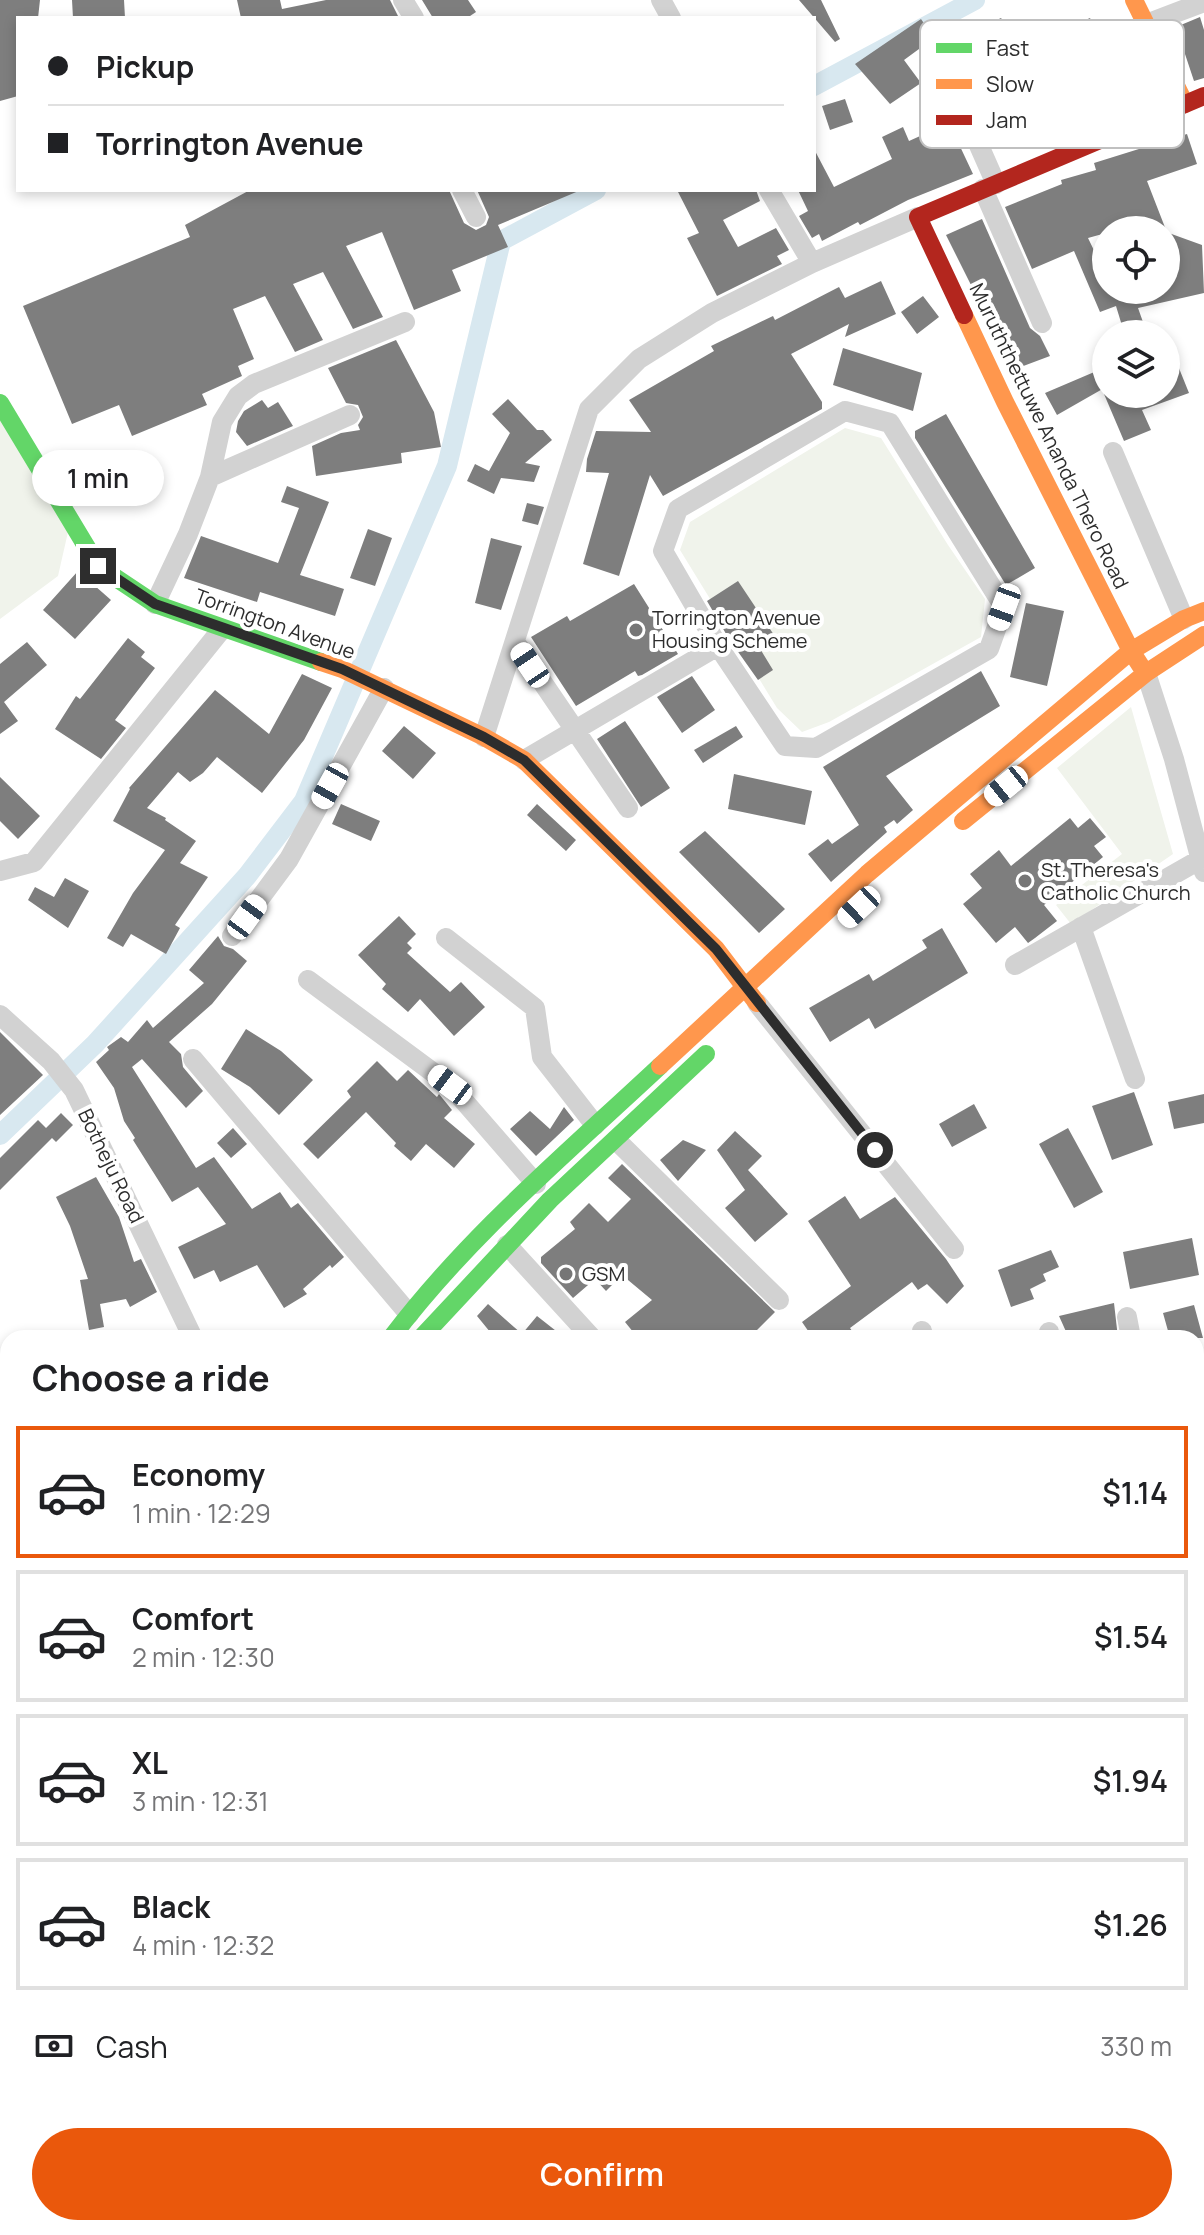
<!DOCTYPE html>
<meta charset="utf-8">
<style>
body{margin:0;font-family:Manrope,sans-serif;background:#f2f2f2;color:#202124;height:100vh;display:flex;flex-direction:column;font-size:30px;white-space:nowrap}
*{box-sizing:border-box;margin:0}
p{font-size:26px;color:#757577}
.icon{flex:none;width:44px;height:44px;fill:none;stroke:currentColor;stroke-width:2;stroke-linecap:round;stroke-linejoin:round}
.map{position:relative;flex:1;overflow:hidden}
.details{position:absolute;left:0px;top:1330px;width:1204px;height:906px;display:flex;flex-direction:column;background:#fff;border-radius:24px 24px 0 0;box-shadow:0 4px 12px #0003}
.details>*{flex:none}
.hud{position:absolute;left:16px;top:16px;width:800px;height:176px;border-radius:0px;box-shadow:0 4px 12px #0003;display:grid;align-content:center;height:176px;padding:0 32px;background:#fff}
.controls{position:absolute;left:1092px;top:216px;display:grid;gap:16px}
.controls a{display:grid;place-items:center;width:88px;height:88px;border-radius:50%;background:#fff;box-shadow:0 4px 12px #0003;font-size:40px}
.end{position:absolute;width:36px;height:36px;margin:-18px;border:10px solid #2d2d2d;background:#fff;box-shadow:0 0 0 4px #fff}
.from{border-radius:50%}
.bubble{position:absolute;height:56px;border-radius:28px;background:#fff;box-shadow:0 4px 12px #0003;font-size:26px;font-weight:600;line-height:56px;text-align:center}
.car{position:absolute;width:24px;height:48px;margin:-24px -12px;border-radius:10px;box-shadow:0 0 6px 2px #0007;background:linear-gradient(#fff 24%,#345 0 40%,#fff 0 76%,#345 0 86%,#fff 0)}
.hud b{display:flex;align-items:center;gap:28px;height:76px;font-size:30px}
.hud b+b{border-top:2px solid #e0e0e0}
.hud i{width:20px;height:20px;background:#202124}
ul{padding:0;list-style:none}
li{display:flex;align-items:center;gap:24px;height:132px;margin:0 16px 12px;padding:0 16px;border:4px solid #e0e0e0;border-radius:0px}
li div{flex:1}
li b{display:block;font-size:30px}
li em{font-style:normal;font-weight:600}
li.current{border-color:#ea580c}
li>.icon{width:72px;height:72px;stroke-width:1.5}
h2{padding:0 32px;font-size:36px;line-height:96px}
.pay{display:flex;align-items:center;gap:20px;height:88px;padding:0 32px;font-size:30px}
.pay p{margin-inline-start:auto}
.button{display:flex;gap:16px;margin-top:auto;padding:16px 32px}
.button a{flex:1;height:92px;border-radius:48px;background:#ea580c;color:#fff;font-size:32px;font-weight:600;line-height:92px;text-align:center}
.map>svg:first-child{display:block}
.green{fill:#f0f3eb}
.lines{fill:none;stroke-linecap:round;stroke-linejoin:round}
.canal{stroke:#d8e8f0;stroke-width:20}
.building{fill:#7e7e7e}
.street{stroke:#d2d2d2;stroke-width:20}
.fast{stroke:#63d668;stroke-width:18}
.slow{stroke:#ff974d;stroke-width:18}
.jam{stroke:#b3261e;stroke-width:18}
.route{stroke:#2d2d2d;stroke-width:10}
.poi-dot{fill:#767676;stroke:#fff;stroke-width:3}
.labels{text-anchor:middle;stroke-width:8;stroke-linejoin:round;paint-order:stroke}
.street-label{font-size:20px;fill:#2d2d2d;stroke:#fff}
.poi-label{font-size:20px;fill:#2d2d2d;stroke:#fff;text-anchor:start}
.key{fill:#fff;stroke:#c0c0c0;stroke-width:2}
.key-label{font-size:22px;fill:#2d2d2d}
</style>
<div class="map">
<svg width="1204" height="2235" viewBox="0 0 1204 2235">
<rect width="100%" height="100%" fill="#fff"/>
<!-- green -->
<path class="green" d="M0,409L68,532L58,576L0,619Z
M845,428L881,438L948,545L985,599L981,637L829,722L802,732L777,708L680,550L690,522Z
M1131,707L1173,854L1071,924L1056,905L1122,854L1057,768Z"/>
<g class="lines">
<!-- canal -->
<path class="canal" d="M814,86L975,0
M0,1135L95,1044L247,876L304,801L447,466L501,241L596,190"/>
</g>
<!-- building -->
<path class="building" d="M0,0H40L38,18H18V96L0,101Z
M72,0H124L125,18H73Z
M237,0H280L282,9L326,0H390L399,18H241Z
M422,0H468L476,12L467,18H433Z
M799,0H821L840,39L835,42Z
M1200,17L1204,30V78L1194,81L1176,27Z
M1001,18L1027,55L1029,54L1045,89L995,111L979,75L972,78L955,40Z
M1090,18L1110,61L1137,47L1157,89L1097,117L1077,82L1085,77L1066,36L1077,31L1074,25Z
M921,19L934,38L904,60L921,83L890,104L855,64Z
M845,99L853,122L830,130L822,106Z
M949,123L973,174L908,200L860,225L858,222L822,241L819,234L812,238L799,216L808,211L798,190H814V149L834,187L892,159L882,137L903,127L909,141Z
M1187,134L1197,164L1147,181L1166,230H1138L1135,221L1118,230H1106V233L1088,238L1106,275V290H1166V232L1202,245L1204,293L1138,308L1143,322L1123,329L1116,306L1100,312L1074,251L1032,269L1005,207L1062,184L1061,180L1096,170L1094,163Z
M250,190H449L464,223L476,230L486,225L489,217L477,190H581L498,225L508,247L452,270L461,291L414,310L382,232L346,246L383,317L353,329L323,272L293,284L323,340L295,352L265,296L233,309L254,359L238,366L242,376L202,394L207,405L132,436L119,405L72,424L23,306L190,237L185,225Z
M677,190H756L760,201L723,220L738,247L776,228L789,250L777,256L782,264L717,296L687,238L699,233Z
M982,219L1030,328L1040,336L1050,356L1010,371L998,344L1000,343L946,235Z
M881,281L896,314L845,337L849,324L791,354L822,402V409L663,496L650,475L619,576L583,564L609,473L586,472L587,459L596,431L651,432L629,400L714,351L711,346L773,316L775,320L839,287L845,298Z
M923,296L939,317L917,334L901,312Z
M1166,336L1189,393L1142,410L1151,430L1124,441L1104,394H1166Z
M396,340L434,412L441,447L401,453L402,463L316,476L312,446L341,433L360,430L358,425L363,417L358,405L346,403L328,368Z
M843,348L922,373L913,411L833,385Z
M1106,367V387L1057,415L1045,393Z
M508,399L537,430H543L552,440L525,463L540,466L534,482L501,478L494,494L467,481L475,464L489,471L510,433L492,414Z
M262,400L268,408L278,402L293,426L247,446L236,432L238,421L244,411Z
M946,414L1035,568L1006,585L915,438V431Z
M287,486L329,502L300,575L344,589L335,616L260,592L257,602L184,578L201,536L278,563L299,508L281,502Z
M527,503L544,507L538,525L522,521Z
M368,529L392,538L375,586L350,578Z
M491,538L522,546L501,610L475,603Z
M78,571L111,600L75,639L43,610Z
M738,581L776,638L759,647L773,670L758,680L729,639L707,601Z
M634,584L678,654L642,675L638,676L635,671L576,706L531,637L567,616L570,621Z
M1026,603L1064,611L1047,686L1010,677Z
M128,638L145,652L141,657L155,668L115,720L126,728L101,759L55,729L76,696L80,699Z
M27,642L47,665L4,702L18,721L0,734V664Z
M981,671L1000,706L886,776L913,810L897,824L894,820L884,827L887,832L831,882L808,854L828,839L832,844L859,825L823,767Z
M302,674L332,688L304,740L262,793L217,757L203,773L190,782L178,772L147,808L166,818L165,820L196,841L180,863L208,877L175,925L180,928L166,954L131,934L123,947L107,938L133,893L165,850L113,821L130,789L129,788L215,690L269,734Z
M692,676L715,710L682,733L657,697Z
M625,721L670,788L641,807L597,739Z
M404,726L436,753L413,779L382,751Z
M736,726L743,737L703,763L694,750Z
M734,774L812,791L805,825L728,809Z
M0,777L40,816L18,839L0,821Z
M341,804L380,821L371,841L332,824Z
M537,804L576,840L566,851L527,815Z
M1070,818L1078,828L1090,818L1106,837L1094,846L1103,857L1044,905L1057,921L1035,938L1028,943L1015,927L996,943L963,904L982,888L970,874L999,850L1011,866Z
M705,831L785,909L759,933L679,852Z
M65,878L89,891L68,928L28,900L35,887L54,897Z
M399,916L416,934L407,943L412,948L407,953L450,992L461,982L485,1007L454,1036L420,999L408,1012L382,989L386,984L358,955Z
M942,928L968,973L875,1029L869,1018L830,1042L809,1008L869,974L873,981L927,948L922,940Z
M218,936L224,946L233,949L247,961L212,1004L169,1042L181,1054L183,1067L203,1091L186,1108L142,1059L132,1067L196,1168L214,1157L252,1209L280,1192L291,1208L298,1203L344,1257L332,1268L330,1265L303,1289L307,1294L284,1308L257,1265L220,1282L214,1270L194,1279L178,1247L226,1224L198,1187L172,1202L133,1140L135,1138L124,1121L114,1088L96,1062L109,1050L107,1047L121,1037L128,1042L147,1020L153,1028L204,983L189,970Z
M246,1029L281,1051L313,1080L279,1115L250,1087L221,1069Z
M0,1032L43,1075L0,1115Z
M377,1061L397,1081L408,1070L437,1097L439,1094L452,1110L444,1118L475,1144L454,1168L426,1144L411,1161L394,1146L396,1143L366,1112L318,1159L303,1144L351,1097L347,1091Z
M1134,1092L1153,1145L1112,1160L1092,1106Z
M1204,1094V1123L1174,1129L1168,1102Z
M974,1104L987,1128L952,1147L939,1124Z
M564,1107L574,1120L536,1156L510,1129L530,1111L550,1129Z
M61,1113L73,1125L56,1142L52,1138L0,1190V1158L38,1120L46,1128Z
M233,1128L247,1144L231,1158L217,1143Z
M1068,1128L1103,1192L1074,1208L1039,1144Z
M735,1131L762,1156L748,1170L788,1214L755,1242L725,1208L745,1190L717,1150Z
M683,1140L706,1150L678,1181L660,1160Z
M622,1164L775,1312L749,1338H670L664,1331L657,1338H638L625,1322L652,1300L622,1275L606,1291L595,1279L573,1298L541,1263V1257L575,1229L570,1222L589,1203L608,1222L631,1199L608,1178Z
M96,1177L119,1217L134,1262L141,1259L157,1292L130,1307L126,1299L100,1304L104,1327L89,1330L80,1280L88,1279L70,1226L56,1197Z
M845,1196L860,1219L895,1197L946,1259L964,1286L947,1304L927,1284L918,1290L912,1282L850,1328L857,1338H813L802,1322L851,1286L808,1221Z
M1192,1238L1199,1275L1130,1289L1123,1252Z
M1051,1250L1059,1267L1043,1274L1046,1281L1030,1289L1034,1299L1011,1307L998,1270Z
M1114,1303L1118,1338H1086L1080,1334L1068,1336L1059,1316Z
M488,1304L522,1334L537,1316L565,1338H495L477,1316Z
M1194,1305L1203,1338H1170L1163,1313Z"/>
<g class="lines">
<!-- street -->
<path class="street" d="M403,0L414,18
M661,0L671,18
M1146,24L1204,2
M940,57L996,184
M983,189L1042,323
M462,190L476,217
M769,190L812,263
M845,411L890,423L1004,607L989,649L816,748L785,746L718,646L663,551L678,509Z
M1113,452L1184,619
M210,477L350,415
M155,604L188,534L210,477L222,422L238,396L254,384L405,322
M515,642L628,808
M1146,673L1174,759L1204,872
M484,737L589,409L639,359L712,313L812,263L918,217
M524,760L718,646
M0,871L34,862L222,629
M1081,927L1135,1079
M232,936L289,859L384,688
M446,938L535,1008L542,1057L595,1125
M1015,965L1201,859
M308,980L450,1085L536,1184
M757,1003L954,1249
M0,1015L51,1061L74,1090L193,1338
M193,1059L409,1314
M616,1140L779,1300
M507,1245L592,1338
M1127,1317L1131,1338
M922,1331L923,1338
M1049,1332L1050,1338
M0,1465L8,1470
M0,1507L8,1495
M0,1637L4,1640
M1196,1686L1204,1685
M1196,1817H1204
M1196,1849H1204
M0,1868L8,1883
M0,2025L8,2031
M847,2228L901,2230
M380,2235L381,2228
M626,2235V2228"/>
<!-- fast -->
<path class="fast" d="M0,403L98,566L155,604L321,662
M391,1338C468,1236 567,1153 660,1066
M421,1338L550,1200L706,1054
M0,1951L8,1940"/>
<!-- slow -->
<path class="slow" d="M1134,0L1185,104
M964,315L1005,402L1131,651L1144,671
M321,662L342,669L484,737L524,760L716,949L757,1003
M963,821L1146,673L1204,635
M660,1066L867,874L1131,651L1184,619L1204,611
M1196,1593L1204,1592"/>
<!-- jam -->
<path class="jam" d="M964,315L918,217L1204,96
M0,1916L8,1906"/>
</g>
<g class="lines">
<!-- route -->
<path class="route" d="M98,566L155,604L342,669L484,737L524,760L716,949L875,1150"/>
</g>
<!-- markers -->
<g class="poi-dot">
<circle cx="636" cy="630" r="8"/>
<circle cx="1025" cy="881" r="8"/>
<circle cx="566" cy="1274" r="8"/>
</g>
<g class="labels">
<!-- street labels -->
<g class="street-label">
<text transform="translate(1049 436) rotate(64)" y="7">Muruththettuwe Ananda Thero Road</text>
<text transform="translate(275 624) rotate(20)" y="7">Torrington Avenue</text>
<text transform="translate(111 1166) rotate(64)" y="7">Botheju Road</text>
</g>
<!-- poi labels -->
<g class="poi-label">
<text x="652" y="625">Torrington Avenue<tspan x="652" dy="23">Housing Scheme</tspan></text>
<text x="1041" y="877">St. Theresa's<tspan x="1041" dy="23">Catholic Church</tspan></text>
<text x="582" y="1281">GSM</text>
</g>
</g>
<!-- legend -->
<rect x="920" y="20" width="264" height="128" rx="12" class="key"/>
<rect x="936" y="43" width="36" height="10" fill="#63d668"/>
<rect x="936" y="79" width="36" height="10" fill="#ff974d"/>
<rect x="936" y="115" width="36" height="10" fill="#b3261e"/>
<g class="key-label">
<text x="986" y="56">Fast</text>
<text x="986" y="92">Slow</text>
<text x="986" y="128">Jam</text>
</g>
</svg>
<div class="controls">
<a><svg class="icon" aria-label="locate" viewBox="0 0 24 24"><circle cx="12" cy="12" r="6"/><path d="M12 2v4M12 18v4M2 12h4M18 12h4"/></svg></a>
<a><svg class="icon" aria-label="layers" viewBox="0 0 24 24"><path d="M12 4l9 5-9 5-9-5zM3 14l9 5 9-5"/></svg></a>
</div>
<i class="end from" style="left:875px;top:1150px"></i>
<i class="end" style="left:98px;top:566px"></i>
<div class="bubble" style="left:32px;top:450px;width:132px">1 min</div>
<i class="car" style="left:1004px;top:607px;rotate:200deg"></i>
<i class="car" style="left:530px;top:665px;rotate:326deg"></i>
<i class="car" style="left:330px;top:786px;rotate:209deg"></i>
<i class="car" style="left:1006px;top:786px;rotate:231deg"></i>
<i class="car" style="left:859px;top:907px;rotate:227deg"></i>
<i class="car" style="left:247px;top:917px;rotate:36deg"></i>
<i class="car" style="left:450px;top:1085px;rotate:307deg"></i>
<div class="hud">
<b><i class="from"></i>Pickup</b>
<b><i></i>Torrington Avenue</b>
</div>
<section class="details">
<h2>Choose a ride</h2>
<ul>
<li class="current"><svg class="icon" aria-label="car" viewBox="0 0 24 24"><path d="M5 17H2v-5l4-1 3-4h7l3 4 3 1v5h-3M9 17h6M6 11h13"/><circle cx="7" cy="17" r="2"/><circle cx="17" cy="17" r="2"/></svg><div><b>Economy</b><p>1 min · 12:29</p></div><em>$1.14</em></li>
<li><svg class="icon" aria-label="car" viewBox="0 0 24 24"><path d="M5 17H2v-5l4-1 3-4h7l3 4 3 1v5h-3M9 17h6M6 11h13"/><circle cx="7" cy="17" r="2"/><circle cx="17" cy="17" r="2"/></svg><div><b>Comfort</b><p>2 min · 12:30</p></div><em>$1.54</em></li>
<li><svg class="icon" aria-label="car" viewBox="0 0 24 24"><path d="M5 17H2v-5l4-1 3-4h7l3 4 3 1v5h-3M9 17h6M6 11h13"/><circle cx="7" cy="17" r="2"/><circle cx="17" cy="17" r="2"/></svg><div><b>XL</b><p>3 min · 12:31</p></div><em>$1.94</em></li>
<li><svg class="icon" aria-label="car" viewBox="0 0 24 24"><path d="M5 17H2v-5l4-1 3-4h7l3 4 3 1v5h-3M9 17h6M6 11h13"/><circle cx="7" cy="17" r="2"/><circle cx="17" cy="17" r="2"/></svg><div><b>Black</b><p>4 min · 12:32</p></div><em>$1.26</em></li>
</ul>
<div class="pay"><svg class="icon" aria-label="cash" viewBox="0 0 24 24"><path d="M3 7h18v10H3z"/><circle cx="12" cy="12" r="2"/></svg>Cash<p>330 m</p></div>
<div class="button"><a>Confirm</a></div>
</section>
</div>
